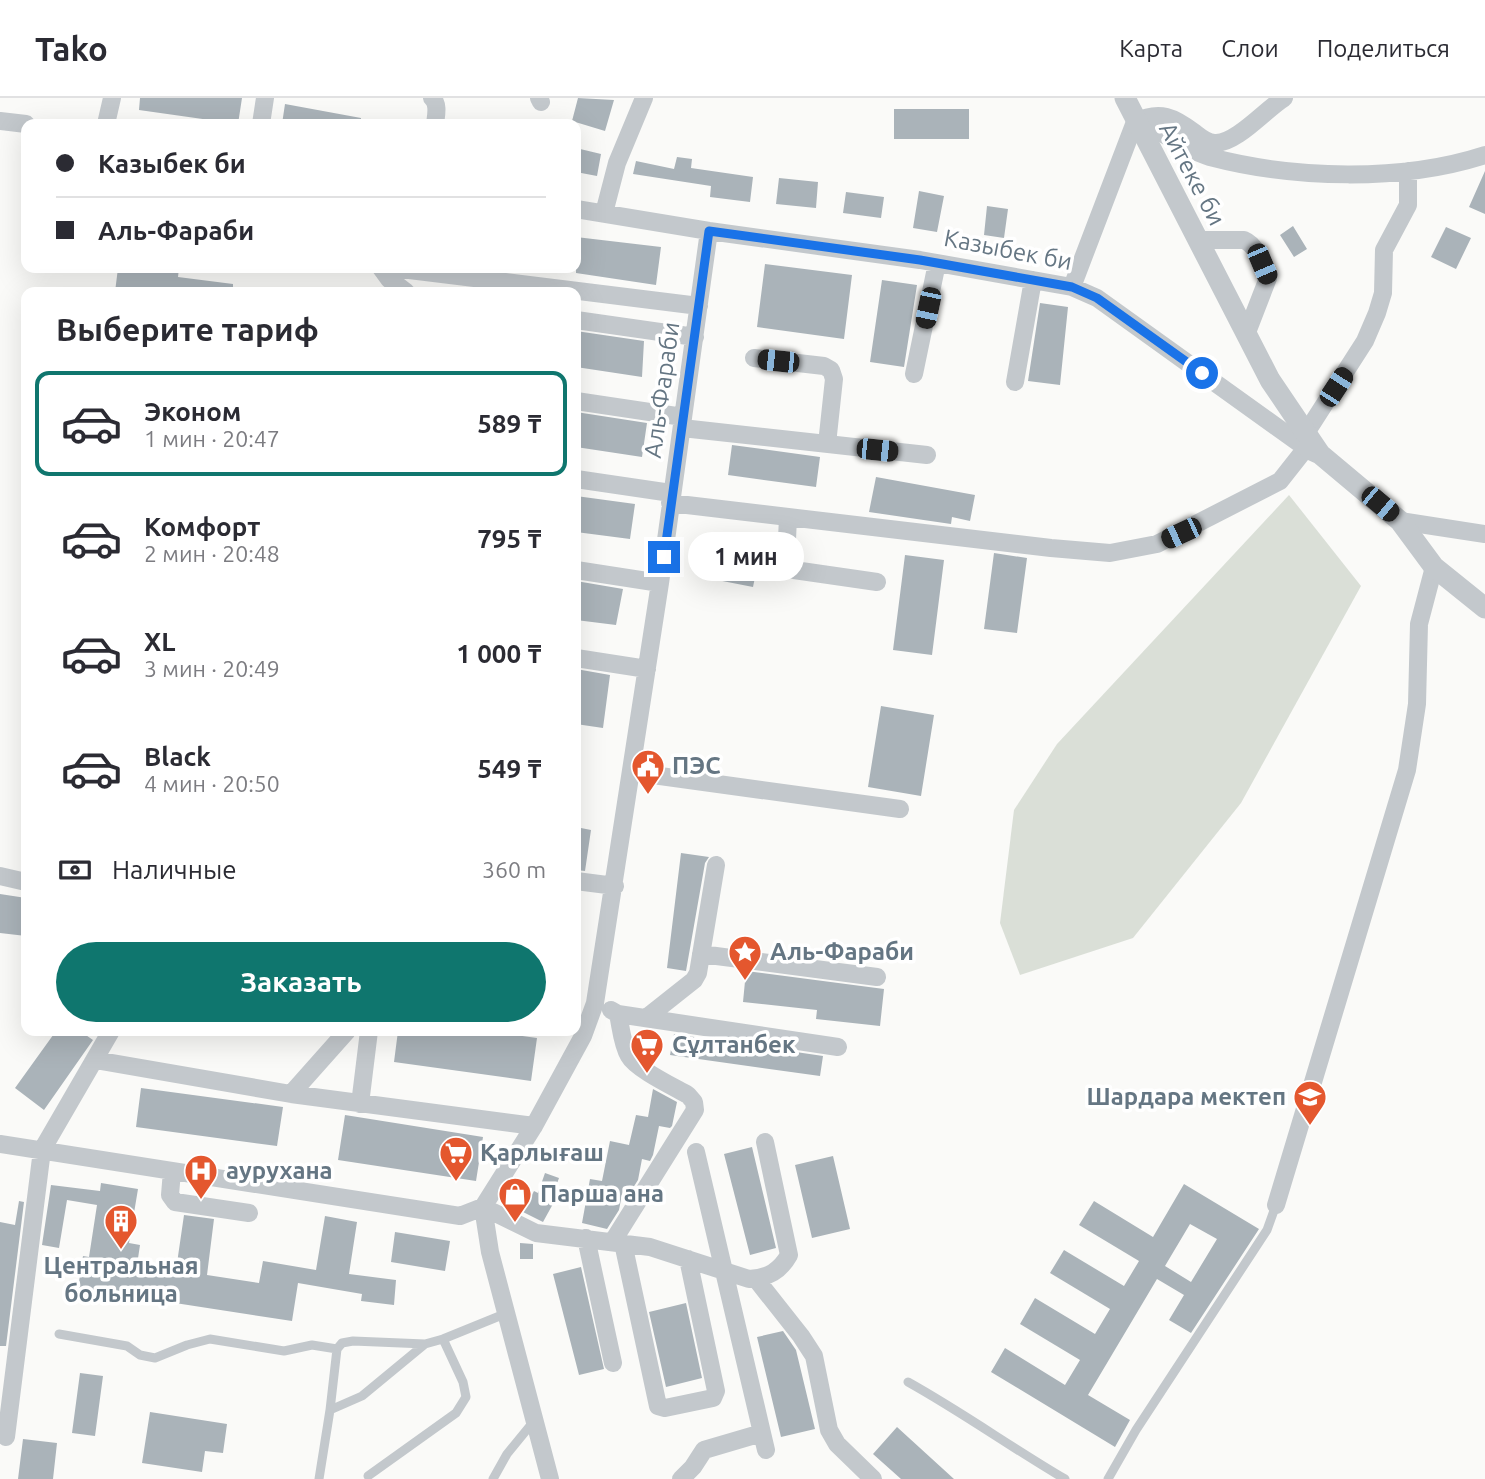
<!DOCTYPE html>
<html lang="ru">
<meta charset="utf-8">
<style>
body{margin:0;font-family:Ubuntu,sans-serif;background:#f7f7f7;color:#2b2b33;height:100vh;display:flex;flex-direction:column;font-size:26px;white-space:nowrap}
*{box-sizing:border-box;margin:0}
p{font-size:23px;color:#7c7c81}
.icon{flex:none;width:38px;height:38px;fill:none;stroke:currentColor;stroke-width:2;stroke-linecap:round;stroke-linejoin:round}
.map{position:relative;flex:1;overflow:hidden}
.side{position:absolute;left:21px;top:189px;width:560px;height:749px;display:flex;flex-direction:column;background:#fff;border-radius:14px;box-shadow:0 7px 28px #0002}
.side>*{flex:none}
.banner{position:absolute;left:21px;top:21px;width:560px;height:154px;border-radius:14px;box-shadow:0 7px 28px #0002;display:grid;align-content:center;height:154px;padding:0 35px;background:#fff}
.end{position:absolute;width:32px;height:32px;margin:-16px;border:9px solid #1a73e8;background:#fff;box-shadow:0 0 0 4px #fff}
.from{border-radius:50%}
.bubble{position:absolute;height:49px;border-radius:24px;background:#fff;box-shadow:0 7px 28px #0002;font-size:23px;font-weight:700;line-height:49px;text-align:center}
.car{position:absolute;width:21px;height:42px;margin:-21px -10px;border-radius:9px;box-shadow:0 0 5px 2px #0007;background:linear-gradient(#222 24%,#8ab4d8 0 40%,#222 0 76%,#8ab4d8 0 86%,#222 0)}
.banner b{display:flex;align-items:center;gap:24px;height:66px;font-size:26px}
.banner b+b{border-top:2px solid #e1e1e2}
.banner i{width:18px;height:18px;background:#2b2b33}
ul{padding:0;list-style:none}
li{display:flex;align-items:center;gap:21px;height:105px;margin:0 14px 10px;padding:0 21px;border:4px solid transparent;border-radius:14px}
li div{flex:1}
li b{display:block;font-size:26px}
li em{font-style:normal;font-weight:700}
li.current{border-color:#0f766e}
li>.icon{width:63px;height:63px;stroke-width:1.5}
h2{padding:0 35px;font-size:32px;line-height:84px}
.pay{display:flex;align-items:center;gap:18px;height:77px;padding:0 35px;font-size:26px}
.pay p{margin-inline-start:auto}
.cta{display:flex;gap:14px;margin-top:auto;padding:14px 35px}
.cta a{flex:1;height:80px;border-radius:42px;background:#0f766e;color:#fff;font-size:28px;font-weight:700;line-height:80px;text-align:center}
header{display:flex;align-items:center;gap:42px;box-sizing:border-box;height:98px;padding:0 35px;background:#fff;border-bottom:2px solid #e1e1e2}
header strong{font-size:33px}
nav{display:flex;gap:38px;margin-inline-start:auto;font-size:24px}
.map>svg:first-child{display:block}
.green{fill:#dadfd7}
.building{fill:#aab3b9;fill-rule:evenodd}
.lines{fill:none;stroke-linecap:round;stroke-linejoin:round}
.service{stroke:#c3c8cc;stroke-width:9}
.minor{stroke:#c3c8cc;stroke-width:18}
.tertiary{stroke:#c3c8cc;stroke-width:21}
.route{stroke:#1a73e8;stroke-width:9}
.labels{text-anchor:middle;stroke-width:7;stroke-linejoin:round;paint-order:stroke}
.street-label{font-size:24px;fill:#657683;stroke:#fff}
.poi-label{font-size:24px;font-weight:bold;fill:#657683;stroke:#fff;text-anchor:start}
</style>
<header>
<strong>Tako</strong>
<nav><a>Карта</a><a>Слои</a><a>Поделиться</a></nav>
</header>
<div class="map">
<svg width="1485" height="1381" viewBox="0 0 1485 1381">
<rect width="100%" height="100%" fill="#fafaf8"/>
<!-- green -->
<path class="green" d="M1289,397L1361,488L1241,705L1133,840L1020,877L1000,825L1014,712L1057,646Z"/>
<!-- building -->
<path class="building" d="M140,0H242L238,26L139,12Z
M578,0L614,2L605,33L572,23Z
M285,6L361,20V26H282Z
M894,11H969V41H894Z
M576,50L601,56L597,78L576,74Z
M677,59L692,61L691,70L753,79L750,104L710,99L711,88L633,76L636,63L674,71Z
M1485,73V116L1469,109Z
M779,80L818,84L816,110L776,106Z
M919,93L944,98L937,134L913,130Z
M846,94L884,99L881,120L843,115Z
M987,108L1008,111L1004,140L984,137Z
M1293,128L1307,151L1294,159L1280,137Z
M1446,129L1471,140L1456,171L1431,159Z
M576,139L661,149L656,187L576,175Z
M765,166L852,177L844,241L757,229Z
M118,170H179L178,179L233,186V194H115Z
M882,182L917,187L904,269L870,264Z
M1040,205L1068,209L1060,287L1028,283Z
M576,233L644,243L642,279L576,269Z
M576,314L647,325L642,359L576,349Z
M732,347L820,359L816,389L728,377Z
M876,379L975,397L970,423L952,419L951,426L869,414Z
M576,398L635,406L630,441L576,434Z
M714,450L759,460L753,489L707,480Z
M994,455L1027,460L1017,535L984,531Z
M905,457L944,462L932,557L893,552Z
M576,483L623,491L616,527L576,522Z
M576,571L610,577L603,630L576,626Z
M881,608L934,617L921,698L868,689Z
M576,729L591,732L585,773L576,772Z
M681,755L709,759L705,765L686,873L667,870Z
M0,796L26,800V838L0,835Z
M746,873L884,891L880,928L816,921L817,912L743,904Z
M56,933H80L93,942L44,1012L15,990Z
M398,933H485L537,940L531,983L394,964Z
M674,936L823,958L820,978L670,957Z
M141,990L283,1009L277,1048L136,1029Z
M653,991L677,1004L672,1028L670,1030L659,1028L653,1057L650,1063L642,1061L638,1082L631,1093L623,1091L619,1112L607,1131L582,1125L590,1081L602,1083L610,1043L629,1047L636,1017L648,1019Z
M345,1017L483,1039L476,1083L338,1062Z
M752,1049L776,1150L750,1157L724,1056Z
M833,1058L850,1131L812,1140L795,1067Z
M545,1075L559,1080L551,1102L554,1104L543,1124L523,1114L534,1093L538,1095Z
M101,1085L138,1091L129,1145L140,1147L137,1167L176,1172L184,1117L214,1121L207,1177L259,1185L263,1163L316,1172L325,1118L357,1124L349,1176L396,1182L394,1207L361,1203L362,1196L298,1185L292,1223L78,1190L83,1158L89,1159L97,1107L67,1102L59,1150L42,1147L51,1087L100,1093Z
M1184,1086L1259,1131L1191,1235L1169,1222L1184,1197L1157,1181L1088,1297L1130,1322L1115,1349L991,1274L1005,1250L1065,1287L1080,1262L1020,1226L1035,1200L1095,1236L1110,1211L1050,1175L1064,1152L1124,1188L1139,1163L1079,1127L1094,1103L1153,1139ZM1190,1126L1217,1141L1191,1184L1165,1168Z
M19,1103L24,1104L6,1248H0V1124L15,1127Z
M395,1134L450,1143L445,1173L391,1164Z
M520,1145L533,1146V1161H520Z
M581,1169L604,1271L579,1277L553,1176Z
M686,1205L702,1280L666,1289L649,1214Z
M783,1233L796,1252L815,1331L781,1339L757,1239Z
M80,1275L103,1278L95,1338L72,1335Z
M150,1314L227,1326L223,1355L205,1353L202,1374L142,1365Z
M897,1329L954,1381H901L873,1356Z
M23,1341L57,1345L53,1381H18Z"/>
<g class="lines">
<!-- service -->
<path class="service" d="M59,1236L127,1248L140,1257L155,1260L187,1247L210,1241L284,1253L312,1247L337,1251
M908,1284C962,1314 1012,1350 1065,1381
M330,1312L337,1251L342,1245L353,1243L425,1246
M368,1378L456,1315L466,1299L463,1284L443,1241
M319,1381L330,1312L362,1298L425,1246L443,1241L507,1215
M493,1381L507,1356L534,1323
M1108,1381L1136,1332L1267,1132L1276,1107"/>
<!-- minor -->
<path class="minor" d="M432,0C439,6 436,18 435,26
M539,0L541,4
M1139,22C1162,34 1186,52 1210,59C1294,81 1402,84 1485,57
M0,23L26,26
M106,26L112,0
M261,26L265,0
M576,111L709,133L920,162L1072,189L1097,200L1306,350L1280,383L1157,446L1110,455L1051,450L670,405
M604,115L617,65L644,0
M1198,142H1244C1258,148 1262,167 1268,180L1246,237
M381,170L389,181L406,194
M393,170L699,208
M1072,189L1135,24C1160,12 1174,19 1195,35C1200,39 1209,45 1215,45C1236,46 1266,11 1284,0
M576,222L695,239
M754,260L824,268L831,272L834,281L827,346
M914,276L937,165
M1015,284L1033,182
M576,303L683,319
M682,330L927,357
M1306,335L1365,243L1377,215L1383,195L1384,152L1408,107V73
M576,381L671,395
M788,419L786,464L794,472L877,484
M1400,423L1485,436
M576,472L660,485
M576,560L647,571
M631,674L900,711
M0,778L26,784
M576,783L615,788
M701,856L877,879
M611,912L618,916L838,949
M646,920L694,882L698,875L716,767
M95,962L291,996L534,1028
M291,996L347,933
M360,1006L369,933
M0,1046L460,1118L483,1109
M696,1054L766,1352
M172,1073L170,1097L175,1104L249,1115
M1276,1107L1407,672L1417,606L1419,526L1434,469
M483,1109L536,1135L650,1149L749,1181C768,1180 780,1173 789,1157L765,1044
M586,1140L613,1265
M613,1143L695,1012L694,1004L688,997C674,989 636,971 629,958C622,946 621,930 618,916
M623,1145L658,1308L665,1310L713,1300L716,1293L688,1161
M756,1181L801,1238L814,1258L829,1332L837,1346L873,1381
M6,1339L42,1052L111,933
M550,1381L490,1154L483,1109L534,1028L583,938L595,905L660,485L709,133
M681,1381L693,1369L704,1352L762,1335"/>
<!-- tertiary -->
<path class="tertiary" d="M1125,0L1270,282L1320,356
M1309,351L1320,356L1400,423L1434,469L1485,510"/>
</g>
<g class="lines">
<!-- route -->
<path class="route" d="M664,459L709,133L920,162L1072,189L1097,200L1202,275"/>
</g>
<!-- icons -->
<defs>
<symbol id="civic-pin" viewBox="-11 -11 22 30"><path d="M0 17L-7.5 6A9.5 9.5 0 1 1 7.5 6Z" fill="#e4572e" stroke="#fff"/><path d="M-.6-6.5H3V-4.5H.6V-3L4-1V1h2V6H-6V1h2V-1L-.6-3ZM-1.2 2.5V6h2.4V2.5Z" fill="#fff"/></symbol>
<symbol id="sight-pin" viewBox="-11 -11 22 30"><path d="M0 17L-7.5 6A9.5 9.5 0 1 1 7.5 6Z" fill="#e4572e" stroke="#fff"/><path d="M0-6L1.8-2.2L6-1.7L2.9 1.2L3.7 5.4L0 3.3L-3.7 5.4L-2.9 1.2L-6-1.7L-1.8-2.2Z" fill="#fff"/></symbol>
<symbol id="supermarket-pin" viewBox="-11 -11 22 30"><path d="M0 17L-7.5 6A9.5 9.5 0 1 1 7.5 6Z" fill="#e4572e" stroke="#fff"/><path d="M-6-5.5h2.5l.6 2H6L4.5 2H-2.5L-4.4-4H-6ZM-1.5 3.2a1.3 1.3 0 1 0 .1 0ZM3 3.2a1.3 1.3 0 1 0 .1 0Z" fill="#fff"/></symbol>
<symbol id="school-pin" viewBox="-11 -11 22 30"><path d="M0 17L-7.5 6A9.5 9.5 0 1 1 7.5 6Z" fill="#e4572e" stroke="#fff"/><path d="M0-5L7-2L0 1L-7-2ZM-4 1L0 2.5L4 1V4Q0 6-4 4Z" fill="#fff"/></symbol>
<symbol id="hospital-pin" viewBox="-11 -11 22 30"><path d="M0 17L-7.5 6A9.5 9.5 0 1 1 7.5 6Z" fill="#e4572e" stroke="#fff"/><path d="M-5-5h3v3.5h4V-5h3V5h-3V1.5h-4V5h-3Z" fill="#fff"/></symbol>
<symbol id="shop-pin" viewBox="-11 -11 22 30"><path d="M0 17L-7.5 6A9.5 9.5 0 1 1 7.5 6Z" fill="#e4572e" stroke="#fff"/><path d="M-5-2.5h2.3a2.7 3.5 0 0 1 5.4 0H5L5.5 6h-11ZM-1.5-2.5h3a1.5 2.3 0 0 0-3 0Z" fill="#fff"/></symbol>
<symbol id="building-pin" viewBox="-11 -11 22 30"><path d="M0 17L-7.5 6A9.5 9.5 0 1 1 7.5 6Z" fill="#e4572e" stroke="#fff"/><path d="M-4-6H4V6H1V3H-1V6H-4ZM-2.5-4.3h1.7v1.8h-1.7ZM.8-4.3h1.7v1.8H.8ZM-2.5-1h1.7V.8h-1.7ZM.8-1h1.7V.8H.8Z" fill="#fff"/></symbol>
</defs>
<g fill-rule="evenodd">
<use href="#civic-pin" x="629" y="649" width="38" height="52"/>
<use href="#sight-pin" x="726" y="835" width="38" height="52"/>
<use href="#supermarket-pin" x="628" y="928" width="38" height="52"/>
<use href="#school-pin" x="1291" y="980" width="38" height="52"/>
<use href="#supermarket-pin" x="437" y="1036" width="38" height="52"/>
<use href="#hospital-pin" x="182" y="1054" width="38" height="52"/>
<use href="#shop-pin" x="496" y="1077" width="38" height="52"/>
<use href="#building-pin" x="102" y="1104" width="38" height="52"/>
</g>
<g class="labels">
<!-- street labels -->
<g class="street-label">
<text transform="translate(1192 76) rotate(62)" y="8">Айтеке би</text>
<text transform="translate(1008 152) rotate(11)" y="8">Казыбек би</text>
<text transform="translate(662 292) rotate(-82)" y="8">Аль-Фараби</text>
</g>
<!-- poi labels -->
<g class="poi-label">
<text x="672" y="676">ПЭС</text>
<text x="770" y="862">Аль-Фараби</text>
<text x="672" y="955">Сұлтанбек</text>
<text x="1286" y="1007" text-anchor="end">Шардара мектеп</text>
<text x="480" y="1063">Қарлығаш</text>
<text x="226" y="1081">аурухана</text>
<text x="540" y="1104">Парша ана</text>
<text x="121" y="1176" text-anchor="middle">Центральная<tspan x="121" dy="28">больница</tspan></text>
</g>
</g>
</svg>
<i class="end from" style="left:1202px;top:275px"></i>
<i class="end" style="left:664px;top:459px"></i>
<div class="bubble" style="left:688px;top:434px;width:116px">1 мин</div>
<i class="car" style="left:1262px;top:166px;rotate:157deg"></i>
<i class="car" style="left:928px;top:210px;rotate:192deg"></i>
<i class="car" style="left:778px;top:263px;rotate:276deg"></i>
<i class="car" style="left:1336px;top:289px;rotate:33deg"></i>
<i class="car" style="left:877px;top:352px;rotate:96deg"></i>
<i class="car" style="left:1380px;top:406px;rotate:130deg"></i>
<i class="car" style="left:1181px;top:435px;rotate:245deg"></i>
<div class="banner">
<b><i class="from"></i>Казыбек би</b>
<b><i></i>Аль-Фараби</b>
</div>
<section class="side">
<h2>Выберите тариф</h2>
<ul>
<li class="current"><svg class="icon" aria-label="car" viewBox="0 0 24 24"><path d="M5 17H2v-5l4-1 3-4h7l3 4 3 1v5h-3M9 17h6M6 11h13"/><circle cx="7" cy="17" r="2"/><circle cx="17" cy="17" r="2"/></svg><div><b>Эконом</b><p>1 мин · 20:47</p></div><em>589 ₸</em></li>
<li><svg class="icon" aria-label="car" viewBox="0 0 24 24"><path d="M5 17H2v-5l4-1 3-4h7l3 4 3 1v5h-3M9 17h6M6 11h13"/><circle cx="7" cy="17" r="2"/><circle cx="17" cy="17" r="2"/></svg><div><b>Комфорт</b><p>2 мин · 20:48</p></div><em>795 ₸</em></li>
<li><svg class="icon" aria-label="car" viewBox="0 0 24 24"><path d="M5 17H2v-5l4-1 3-4h7l3 4 3 1v5h-3M9 17h6M6 11h13"/><circle cx="7" cy="17" r="2"/><circle cx="17" cy="17" r="2"/></svg><div><b>XL</b><p>3 мин · 20:49</p></div><em>1 000 ₸</em></li>
<li><svg class="icon" aria-label="car" viewBox="0 0 24 24"><path d="M5 17H2v-5l4-1 3-4h7l3 4 3 1v5h-3M9 17h6M6 11h13"/><circle cx="7" cy="17" r="2"/><circle cx="17" cy="17" r="2"/></svg><div><b>Black</b><p>4 мин · 20:50</p></div><em>549 ₸</em></li>
</ul>
<div class="pay"><svg class="icon" aria-label="cash" viewBox="0 0 24 24"><path d="M3 7h18v10H3z"/><circle cx="12" cy="12" r="2"/></svg>Наличные<p>360 m</p></div>
<div class="cta"><a>Заказать</a></div>
</section>
</div>
